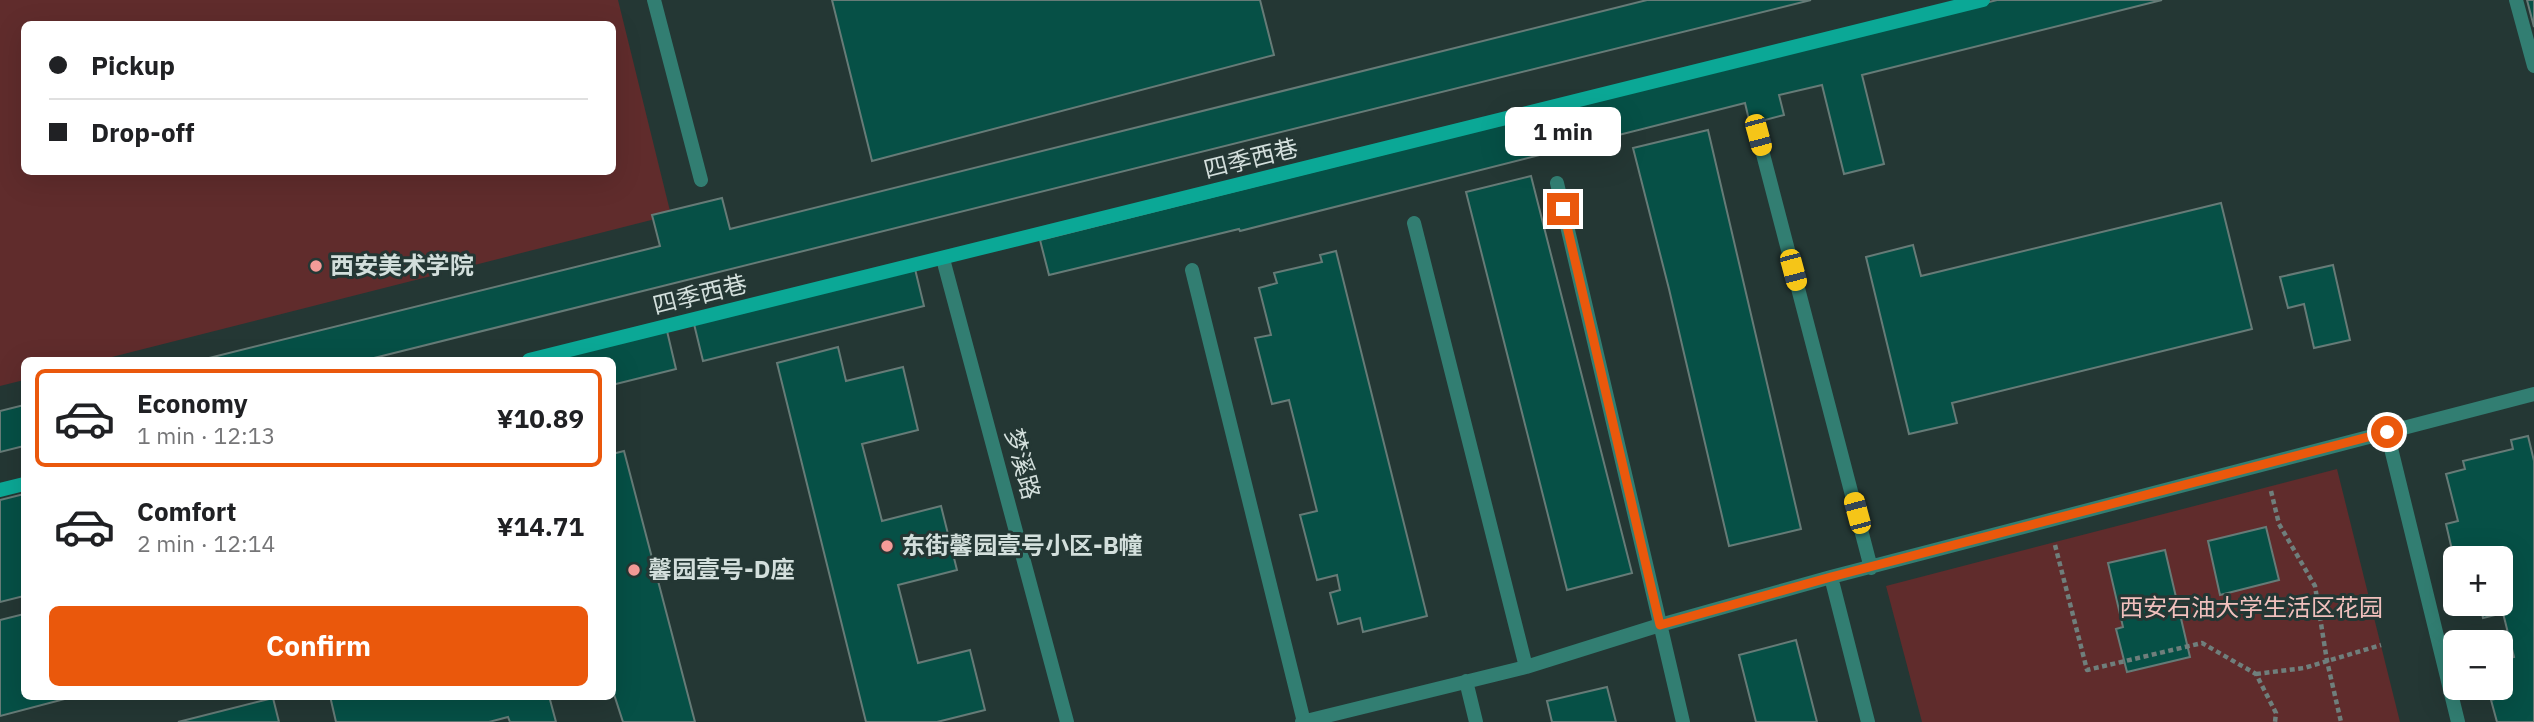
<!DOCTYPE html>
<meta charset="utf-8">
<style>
body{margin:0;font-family:"IBM Plex Sans","Noto Sans SC",sans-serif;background:#f6f6f6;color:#202124;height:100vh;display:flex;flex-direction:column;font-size:26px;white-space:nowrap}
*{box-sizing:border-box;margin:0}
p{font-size:23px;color:#757577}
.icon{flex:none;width:38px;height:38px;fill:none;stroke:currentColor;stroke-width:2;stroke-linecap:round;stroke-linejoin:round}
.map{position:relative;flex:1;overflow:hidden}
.drawer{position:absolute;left:21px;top:357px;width:595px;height:343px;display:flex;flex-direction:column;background:#fff;border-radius:10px;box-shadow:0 7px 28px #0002}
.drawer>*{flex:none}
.guide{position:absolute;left:21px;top:21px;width:595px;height:154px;border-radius:10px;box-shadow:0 7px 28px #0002;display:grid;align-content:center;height:154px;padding:0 28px;background:#fff}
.buttons{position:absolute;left:2443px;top:546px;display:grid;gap:14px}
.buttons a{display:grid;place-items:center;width:70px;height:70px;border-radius:10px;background:#fff;box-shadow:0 7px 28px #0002;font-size:35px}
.end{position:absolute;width:32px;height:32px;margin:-16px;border:9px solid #ea580c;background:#fff;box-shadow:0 0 0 4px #fff}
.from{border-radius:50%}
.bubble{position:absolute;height:49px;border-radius:10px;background:#fff;box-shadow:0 7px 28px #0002;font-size:23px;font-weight:700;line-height:49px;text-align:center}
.car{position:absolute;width:21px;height:42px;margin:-21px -10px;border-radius:9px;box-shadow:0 0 5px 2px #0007;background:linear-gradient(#f5c518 24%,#345 0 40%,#f5c518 0 76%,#345 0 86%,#f5c518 0)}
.guide b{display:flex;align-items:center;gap:24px;height:66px;font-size:26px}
.guide b+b{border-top:2px solid #e0e0e0}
.guide i{width:18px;height:18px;background:#202124}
ul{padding:12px 0 0;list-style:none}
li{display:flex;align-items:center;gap:21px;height:98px;margin:0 14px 10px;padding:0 14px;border:4px solid transparent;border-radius:10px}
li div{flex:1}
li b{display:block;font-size:26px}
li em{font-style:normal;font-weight:700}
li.on{border-color:#ea580c}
li>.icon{width:63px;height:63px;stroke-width:1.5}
.cta{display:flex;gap:14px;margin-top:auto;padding:14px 28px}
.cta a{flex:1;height:80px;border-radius:10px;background:#ea580c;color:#fff;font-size:28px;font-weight:700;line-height:80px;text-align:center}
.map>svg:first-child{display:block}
.green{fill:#602c2c;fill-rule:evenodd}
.building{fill:#065046;stroke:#667b77;stroke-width:2}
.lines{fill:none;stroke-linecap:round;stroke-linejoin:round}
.path{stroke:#6f7f7c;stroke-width:4.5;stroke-dasharray:5 3.5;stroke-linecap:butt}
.lane{stroke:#327e72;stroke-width:14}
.street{stroke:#327e72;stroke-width:14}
.secondary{stroke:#0ba896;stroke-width:14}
.route{stroke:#ea580c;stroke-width:9}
.poi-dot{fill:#f59b98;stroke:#243734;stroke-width:2.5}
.labels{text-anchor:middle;stroke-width:6;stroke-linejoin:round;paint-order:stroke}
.street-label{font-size:24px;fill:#d3dfdc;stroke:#243734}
.poi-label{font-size:24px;font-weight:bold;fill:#d3dfdc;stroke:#243734;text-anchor:start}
.park-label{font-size:24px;fill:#f1c0bd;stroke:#243734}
</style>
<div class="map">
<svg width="2534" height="722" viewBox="0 0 2534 722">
<rect width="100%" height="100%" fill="#243734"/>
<!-- green -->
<path class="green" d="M0,0H618L671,215L100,360H24V380L0,386ZM24,24H612V172H24Z
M2337,469L2400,722H1922L1886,586Z"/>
<!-- building -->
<path class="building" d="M832,0H1260L1274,55L872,161Z
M1647,0H1811L366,360H201L660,246L652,215L722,198L730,229Z
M1997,0H2162L1862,75L1884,164L1844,174L1822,85L1779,95L1784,115L1750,124L1745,103L1240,231L1239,229L1049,275L1040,240Z
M2527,0H2534V27Z
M1708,130L1801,529L1729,546L1669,289L1633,148Z
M1531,176L1632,573L1567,590L1466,192Z
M2221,203L2252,329L1952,403L1957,423L1909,434L1866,257L1913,245L1921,276Z
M1336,251L1427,616L1363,632L1360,618L1338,624L1330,593L1340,590L1337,575L1317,580L1300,515L1317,511L1289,400L1272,404L1255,338L1271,335L1259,288L1277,283L1274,273L1322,262L1320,255Z
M2333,265L2350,340L2314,348L2304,304L2288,308L2280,277Z
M915,269L924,306L703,361L694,324Z
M667,331L676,369L612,385V360H548Z
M838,347L846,381L903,367L918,430L862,444L882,521L941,506L957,570L898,585L918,663L970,650L985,710L937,722H866L777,363Z
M24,405V446L0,452V411Z
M2528,436L2534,461V722H2497L2491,700L2503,697L2501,660L2514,657L2503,613L2483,618L2480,604H2501V558H2455V563L2446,524L2458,521L2446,474L2465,469L2463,461L2513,449L2511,440Z
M624,451L695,722H623L612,688V454Z
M24,494V596L0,602V500Z
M2266,527L2279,580L2220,595L2208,541Z
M2165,550L2190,657L2127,672L2116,629L2123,627L2108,563Z
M24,614V696H76L0,716V620Z
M1796,640L1817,722H1756L1739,655Z
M1607,687L1616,722H1552L1547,701Z
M330,696L373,698L549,696L556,722H510L508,717L489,722H336Z
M273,698L279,722H178Z"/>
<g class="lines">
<!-- path -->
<path class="path" d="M2271,491L2279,524L2315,586L2327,661L2341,722
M2055,545L2087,670L2202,643L2256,674L2276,713L2275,722
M2256,674L2304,668L2381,645"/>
<!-- lane -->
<path class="lane" d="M654,0L701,180"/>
<!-- street -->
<path class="street" d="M2516,0L2534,66
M1758,135L1871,568
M1557,183L1683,722
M1414,223L1526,667
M943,259L1067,722
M1192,270L1304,722
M2387,432L2458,722
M1831,577L1868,722
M1466,681L1476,722
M1302,722L1526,667L1660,625L1831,577L2534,394"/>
<!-- secondary -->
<path class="secondary" d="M529,360L1983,0
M0,490L24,484"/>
</g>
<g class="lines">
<!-- route -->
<path class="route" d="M1563,209L1660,625L1831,577L2387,432"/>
</g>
<!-- markers -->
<g class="poi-dot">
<circle cx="316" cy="266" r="7"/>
<circle cx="887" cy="546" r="7"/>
<circle cx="634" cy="570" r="7"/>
</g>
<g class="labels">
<!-- street labels -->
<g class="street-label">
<text transform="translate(1251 159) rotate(-14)" y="8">四季西巷</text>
<text transform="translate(700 295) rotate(-14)" y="8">四季西巷</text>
<text transform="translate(1022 464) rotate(75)" y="8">梦溪路</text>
</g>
<!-- poi labels -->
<g class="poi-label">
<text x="330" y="274">西安美术学院</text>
<text x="901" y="554">东街馨园壹号小区-B幢</text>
<text x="648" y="578">馨园壹号-D座</text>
</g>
<!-- park labels -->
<g class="park-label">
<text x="2251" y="616">西安石油大学生活区花园</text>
</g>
</g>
</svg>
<div class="buttons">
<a>+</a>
<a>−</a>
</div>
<i class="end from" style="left:2387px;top:432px"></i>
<i class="end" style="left:1563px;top:209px"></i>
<div class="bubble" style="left:1505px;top:107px;width:116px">1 min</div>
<i class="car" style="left:1758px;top:135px;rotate:165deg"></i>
<i class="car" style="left:1793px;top:270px;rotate:165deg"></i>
<i class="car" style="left:1857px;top:513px;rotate:345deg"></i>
<div class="guide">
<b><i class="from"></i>Pickup</b>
<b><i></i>Drop-off</b>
</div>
<section class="drawer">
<ul>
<li class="on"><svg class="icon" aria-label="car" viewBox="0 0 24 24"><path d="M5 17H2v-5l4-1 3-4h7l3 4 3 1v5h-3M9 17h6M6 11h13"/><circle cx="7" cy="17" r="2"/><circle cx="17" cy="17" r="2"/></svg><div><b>Economy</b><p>1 min · 12:13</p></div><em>¥10.89</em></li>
<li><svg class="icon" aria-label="car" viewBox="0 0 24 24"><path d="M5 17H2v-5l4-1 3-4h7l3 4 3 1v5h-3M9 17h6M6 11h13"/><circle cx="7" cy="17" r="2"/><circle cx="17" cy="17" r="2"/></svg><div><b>Comfort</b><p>2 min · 12:14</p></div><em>¥14.71</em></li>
</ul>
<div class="cta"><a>Confirm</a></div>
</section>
</div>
